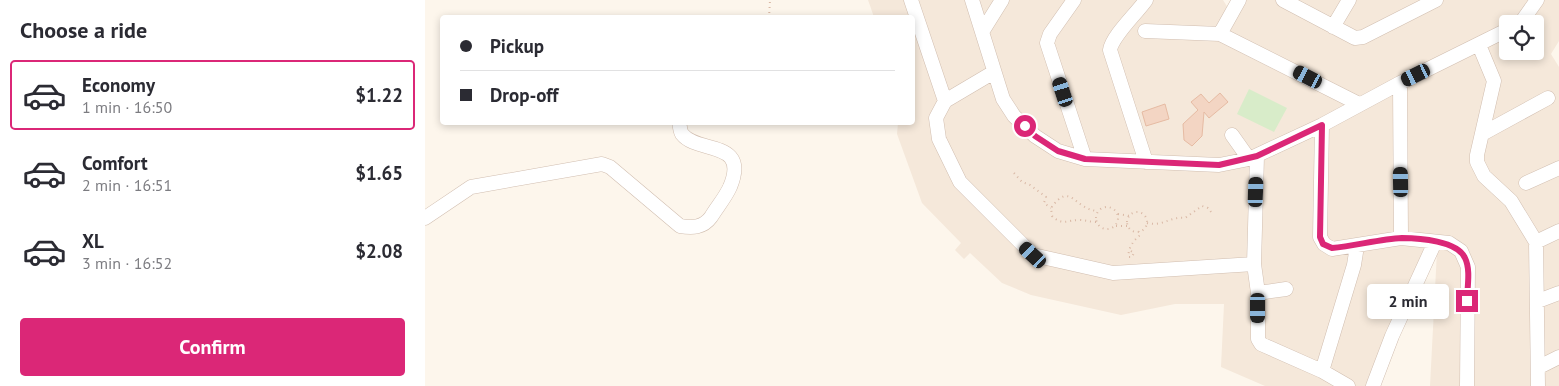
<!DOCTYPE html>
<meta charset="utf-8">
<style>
body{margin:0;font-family:"PT Sans",sans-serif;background:#f7f7f7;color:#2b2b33;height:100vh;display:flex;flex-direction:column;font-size:19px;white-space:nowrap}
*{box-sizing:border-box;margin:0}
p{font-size:16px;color:#7c7c81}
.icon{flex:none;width:28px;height:28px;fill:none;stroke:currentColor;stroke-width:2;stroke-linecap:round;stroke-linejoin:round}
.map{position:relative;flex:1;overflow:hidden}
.panel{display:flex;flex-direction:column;background:#fff;width:425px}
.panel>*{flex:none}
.guide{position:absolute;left:15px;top:15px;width:475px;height:110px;border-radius:5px;box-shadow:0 2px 8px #0003;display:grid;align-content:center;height:110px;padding:0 20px;background:#fff}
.fabs{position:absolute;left:1074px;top:15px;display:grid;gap:10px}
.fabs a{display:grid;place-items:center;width:45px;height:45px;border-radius:5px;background:#fff;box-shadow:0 2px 8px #0003;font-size:25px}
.end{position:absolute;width:22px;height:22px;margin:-11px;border:6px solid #db2777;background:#fff;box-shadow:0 0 0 2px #fff}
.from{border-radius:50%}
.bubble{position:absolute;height:35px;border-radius:5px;background:#fff;box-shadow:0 2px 8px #0003;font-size:16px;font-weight:800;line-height:35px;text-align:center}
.car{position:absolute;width:15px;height:30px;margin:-15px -8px;border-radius:6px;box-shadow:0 0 4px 1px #0007;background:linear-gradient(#222 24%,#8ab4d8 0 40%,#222 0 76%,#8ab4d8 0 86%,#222 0)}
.guide b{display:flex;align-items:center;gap:18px;height:48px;font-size:19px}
.guide b+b{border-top:1px solid #e1e1e2}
.guide i{width:12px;height:12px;background:#2b2b33}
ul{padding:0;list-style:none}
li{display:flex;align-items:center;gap:15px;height:70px;margin:0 10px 8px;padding:0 10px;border:2px solid transparent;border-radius:5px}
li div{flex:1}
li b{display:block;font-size:19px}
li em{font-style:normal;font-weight:800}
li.current{border-color:#db2777}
li>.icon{width:45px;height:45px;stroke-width:1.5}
h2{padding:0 20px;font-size:22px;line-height:60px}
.primary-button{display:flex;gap:10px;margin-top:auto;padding:10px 20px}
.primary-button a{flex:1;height:58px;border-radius:5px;background:#db2777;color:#fff;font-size:20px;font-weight:800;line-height:58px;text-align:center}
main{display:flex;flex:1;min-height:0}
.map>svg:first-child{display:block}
.residential{fill:#f5e8da;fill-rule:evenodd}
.green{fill:#d8ecc9}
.building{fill:#f3d5c3;stroke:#e6bba3}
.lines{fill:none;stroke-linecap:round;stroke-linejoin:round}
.minor-casing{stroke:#d1beb0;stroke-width:15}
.path{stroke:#d9b8a5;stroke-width:2;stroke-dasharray:1 4;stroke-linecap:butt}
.minor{stroke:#fff;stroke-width:14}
.route{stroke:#db2777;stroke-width:6}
</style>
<main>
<section class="panel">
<h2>Choose a ride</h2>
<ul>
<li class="current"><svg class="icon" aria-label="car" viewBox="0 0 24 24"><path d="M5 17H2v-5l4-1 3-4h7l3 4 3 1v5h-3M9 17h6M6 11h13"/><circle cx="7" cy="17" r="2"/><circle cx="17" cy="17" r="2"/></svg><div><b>Economy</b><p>1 min · 16:50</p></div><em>$1.22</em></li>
<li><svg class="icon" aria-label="car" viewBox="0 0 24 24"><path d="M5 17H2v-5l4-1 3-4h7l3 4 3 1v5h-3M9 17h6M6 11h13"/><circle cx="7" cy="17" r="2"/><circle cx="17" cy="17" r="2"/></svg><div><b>Comfort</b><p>2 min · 16:51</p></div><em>$1.65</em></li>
<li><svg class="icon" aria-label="car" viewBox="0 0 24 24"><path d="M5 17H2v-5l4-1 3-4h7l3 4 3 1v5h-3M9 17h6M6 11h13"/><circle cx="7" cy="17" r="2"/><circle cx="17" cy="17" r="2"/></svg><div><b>XL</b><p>3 min · 16:52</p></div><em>$2.08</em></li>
</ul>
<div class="primary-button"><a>Confirm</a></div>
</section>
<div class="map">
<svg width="1134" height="386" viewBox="0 0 1134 386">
<rect width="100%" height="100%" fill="#fdf6ec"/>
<!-- residential -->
<path class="residential" d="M443,0H798L803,8L807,0H1134V41L1126,54L1134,67V386H1005L1012,251L949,386H840L796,367L799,304H750L696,315L606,295L577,283L545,253L539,259L530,250L536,243L497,203L472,134L473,123L488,122V18L449,17ZM1082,24H1110V51H1082Z"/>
<!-- green -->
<path class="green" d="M824,89L862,108L849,132L812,114Z"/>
<!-- building -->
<path class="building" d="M795,93L803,102L784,118L779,112L777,136L767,146L759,140L758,124L773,110L766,102L776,94L784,103Z
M740,104L744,119L721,126L717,112Z"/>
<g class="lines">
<defs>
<path id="minor" d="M486,0L520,101
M547,0L578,99L589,116L610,136L633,151L660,159L794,165L824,159L897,125L975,83L1082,30
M649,0L625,34L622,43L660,159
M721,0C712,13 687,36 685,50L721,162
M858,0L930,38L938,37L1011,0
M1095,24L1112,0
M908,27L924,0
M720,31L795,34L934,104
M557,32L577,0
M795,34L814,0
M1054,45L1069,81L1052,155V162L1059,176L1086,201L1111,242L1113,386
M569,72L520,101L511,118L514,139L535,182L608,255L688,273L829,264
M975,83L976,238
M897,125L895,237L899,244L907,249L976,238L1024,243L1036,251L1043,267L1042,386
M1057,134L1123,98
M807,135L824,159
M832,156L829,264L833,293V339L836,344L897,371L923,386
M1101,183L1134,168
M0,218L46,187L177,164L185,167L255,226C267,228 278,228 286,217C292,207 300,198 305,187C325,139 272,154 257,134C255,131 255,126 254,122
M1111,242L1134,231
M833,293L861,289
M1113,301L1134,293
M1114,367L1134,357
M897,371L929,265L932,246
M948,386L967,336L1010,242"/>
</defs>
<!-- minor casing -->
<use href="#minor" class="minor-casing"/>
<!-- path -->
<path class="path" d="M344,18L345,0
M589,173L597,182L605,185L621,197L619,203L626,208
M671 218a11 11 0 1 1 22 0a11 11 0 1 1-22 0Z
M702 222a10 10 0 1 1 20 0a10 10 0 1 1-20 0Z
M693,214L705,216
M671,222C665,222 660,220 654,220C643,220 637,226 627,216L626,208C646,180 649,210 673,211
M722,223C737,227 746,216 760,218L777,206L783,208L786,212
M691,226H704
M706,251L709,253L707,257H704C702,250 708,241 714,236V231"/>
<!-- minor -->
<use href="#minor" class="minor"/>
</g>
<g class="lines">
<!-- route -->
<path class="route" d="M600,126L610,136L633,151L660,159L794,165L832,156L897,125L895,237L898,244L907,248C930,246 955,239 977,238C994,238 1033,241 1040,258C1046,270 1042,288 1042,301"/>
</g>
</svg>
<div class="fabs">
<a><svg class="icon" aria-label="locate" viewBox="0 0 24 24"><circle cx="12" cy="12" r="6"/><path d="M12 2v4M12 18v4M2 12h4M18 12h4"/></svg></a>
</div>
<i class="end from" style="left:600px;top:126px"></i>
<i class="end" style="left:1042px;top:301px"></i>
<div class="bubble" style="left:942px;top:284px;width:82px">2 min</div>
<i class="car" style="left:991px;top:75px;rotate:244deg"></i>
<i class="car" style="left:883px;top:77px;rotate:297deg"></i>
<i class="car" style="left:638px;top:92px;rotate:342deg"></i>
<i class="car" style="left:976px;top:182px;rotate:359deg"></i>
<i class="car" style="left:831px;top:192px;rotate:2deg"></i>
<i class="car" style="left:608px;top:255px;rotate:313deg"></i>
<i class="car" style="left:833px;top:308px;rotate:180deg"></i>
<div class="guide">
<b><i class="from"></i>Pickup</b>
<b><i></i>Drop-off</b>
</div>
</div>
</main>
